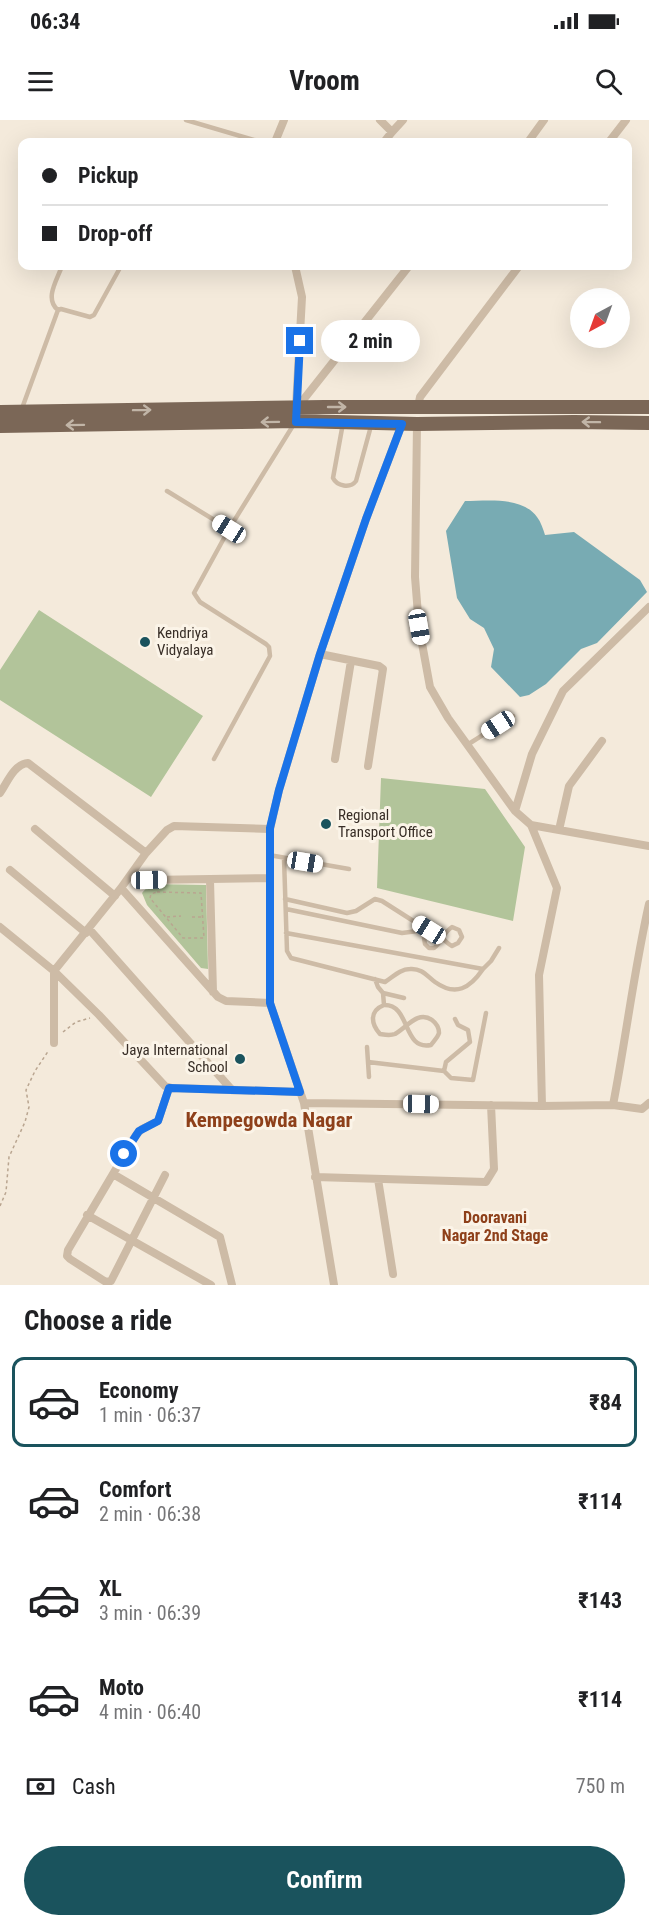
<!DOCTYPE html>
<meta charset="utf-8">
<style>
body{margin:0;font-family:"Roboto Condensed",sans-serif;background:#f2f2f2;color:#202124;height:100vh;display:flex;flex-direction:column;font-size:22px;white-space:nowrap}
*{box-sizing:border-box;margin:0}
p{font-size:20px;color:#757577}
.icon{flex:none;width:33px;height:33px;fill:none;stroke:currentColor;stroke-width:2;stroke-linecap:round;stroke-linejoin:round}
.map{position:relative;height:1165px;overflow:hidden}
.details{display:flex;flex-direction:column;background:#fff;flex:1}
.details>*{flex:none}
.banner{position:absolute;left:18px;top:18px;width:614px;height:132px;border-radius:12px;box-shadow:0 6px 24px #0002;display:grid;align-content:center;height:132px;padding:0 24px;background:#fff}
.needle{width:39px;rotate:221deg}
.buttons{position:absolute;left:570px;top:168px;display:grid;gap:12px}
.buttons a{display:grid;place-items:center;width:60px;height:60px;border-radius:50%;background:#fff;box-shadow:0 6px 24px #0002;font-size:30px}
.end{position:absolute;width:27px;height:27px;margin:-14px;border:8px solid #1a73e8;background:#fff;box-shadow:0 0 0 3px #fff}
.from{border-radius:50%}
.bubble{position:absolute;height:42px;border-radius:21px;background:#fff;box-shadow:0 6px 24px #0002;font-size:20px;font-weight:700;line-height:42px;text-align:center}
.car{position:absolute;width:18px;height:36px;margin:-18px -9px;border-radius:8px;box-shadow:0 0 4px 2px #0007;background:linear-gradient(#fff 24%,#345 0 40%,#fff 0 76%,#345 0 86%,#fff 0)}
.banner b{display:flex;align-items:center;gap:21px;height:57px;font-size:22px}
.banner b+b{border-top:2px solid #e0e0e0}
.banner i{width:15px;height:15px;background:#202124}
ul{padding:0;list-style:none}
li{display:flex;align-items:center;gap:18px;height:90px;margin:0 12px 9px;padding:0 12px;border:3px solid transparent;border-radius:12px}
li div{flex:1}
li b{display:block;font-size:22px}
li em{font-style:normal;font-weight:700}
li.on{border-color:#1a535d}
li>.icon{width:54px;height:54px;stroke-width:1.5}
h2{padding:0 24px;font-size:27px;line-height:72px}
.pay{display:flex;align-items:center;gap:15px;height:66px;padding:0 24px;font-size:22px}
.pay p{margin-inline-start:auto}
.action{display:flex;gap:12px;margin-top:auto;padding:12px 24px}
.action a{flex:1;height:69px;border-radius:36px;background:#1a535d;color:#fff;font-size:24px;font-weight:700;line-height:69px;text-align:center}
.status{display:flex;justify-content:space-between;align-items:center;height:42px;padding:0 30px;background:#fff;direction:ltr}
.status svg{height:16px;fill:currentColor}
header{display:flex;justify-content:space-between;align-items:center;height:78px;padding:0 24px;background:#fff;font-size:27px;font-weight:700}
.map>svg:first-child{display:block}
.green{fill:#b2c49a}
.water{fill:#78abb3}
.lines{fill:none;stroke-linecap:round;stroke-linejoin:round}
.path{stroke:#b9a590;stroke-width:1.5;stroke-dasharray:3 3;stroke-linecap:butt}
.lane{stroke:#cdbba6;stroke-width:4.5}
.street{stroke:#cdbba6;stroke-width:8}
.primary{stroke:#7b6757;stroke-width:14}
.oneway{stroke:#c1b5a7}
.route{stroke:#1a73e8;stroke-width:8}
.poi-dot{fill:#1a535d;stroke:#fbf4e8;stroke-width:2}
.labels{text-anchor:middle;stroke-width:6;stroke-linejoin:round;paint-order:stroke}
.poi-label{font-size:15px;fill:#382e27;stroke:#fbf4e8;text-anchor:start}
.neighbourhood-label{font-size:16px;font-weight:bold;fill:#8e401a;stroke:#fbf4e8}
.district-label{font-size:21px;font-weight:bold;fill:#8e401a;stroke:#fbf4e8}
</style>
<div class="status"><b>06:34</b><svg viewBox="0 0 49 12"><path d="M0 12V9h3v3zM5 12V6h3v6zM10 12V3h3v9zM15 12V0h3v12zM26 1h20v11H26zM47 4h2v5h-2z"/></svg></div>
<header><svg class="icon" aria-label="menu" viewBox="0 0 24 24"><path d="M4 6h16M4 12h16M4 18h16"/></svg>Vroom<svg class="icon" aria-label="search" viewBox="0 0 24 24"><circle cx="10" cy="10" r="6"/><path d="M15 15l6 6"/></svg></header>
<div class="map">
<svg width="649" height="1165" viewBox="0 0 649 1165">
<rect width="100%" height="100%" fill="#f4eadb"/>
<!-- green -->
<path class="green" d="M39,490L203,596L151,677L0,580V550Z
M381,658L485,669L525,727L513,801L377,768Z
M150,764L206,765L208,849L201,848L147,785L142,773Z"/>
<!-- water -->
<path class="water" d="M465,381C487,381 522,376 537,397C541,402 543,409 545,415L574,412L640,460L647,472L597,523L581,529L546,564L529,575L520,577L491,547L494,529L484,508L470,499L457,478L446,411Z"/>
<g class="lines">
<!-- path -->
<path class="path" d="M157,772L201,773L204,818H183L150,778L151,774Z
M167,797L181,796
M192,797H201
M63,912L76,902L90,898
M0,1086L6,1072L9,1037L25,1002L29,987L26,970L35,951L49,930"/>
<!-- lane -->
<path class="lane" d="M186,0L261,22
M58,190C44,179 57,160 62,146
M21,291L58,190L61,189L90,197L94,195L121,146
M343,303L333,358C337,366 350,369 356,361L371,306
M167,371L229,409
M467,625L513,596
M214,639L270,536L269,527L266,524L200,482L194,473L229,409L294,304
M269,735L349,749
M284,738L287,831L291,838L385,862C393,857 400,849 410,849C422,848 427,856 435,862C456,877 470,868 483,849L286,813
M285,779L347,793L356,791L375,779L382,781L429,811L424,818L425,824L429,828H434C442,822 443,813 452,807L459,810L462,817L458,823L452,826C444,822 441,815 433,809L402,813L286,789
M483,849L491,841L499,828
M375,859L378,867L383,873L384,885
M383,873L404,878
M384,885C369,891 371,904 380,914C386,915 390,916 395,914C407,907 418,890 432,900C436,903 439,908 439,913C438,917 433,922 431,925C402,931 411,884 384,885
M367,927L369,957
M368,942L444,951L451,958L473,960L486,893
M444,951L446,942L470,922L468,910L458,905L455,899"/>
<!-- street -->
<path class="street" d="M380,0L392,12L384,22
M392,12L403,0
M275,22L284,0
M528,22L544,0
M609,22L626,0
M295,146L302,177L296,287
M418,287L420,277L423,273L519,146
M296,289L409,146
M417,304L415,457L419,507L430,567L448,598L515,691
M320,534L379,546L383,549L368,646
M335,639L351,541
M0,673C7,663 14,644 28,643L146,733
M531,705L649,726
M35,709L115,776
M559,710L569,666L602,621
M10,750L86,813
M133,753L149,760L269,758
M210,760L213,872
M121,768L218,877L226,881L270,883
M649,784C634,850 626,918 613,985L642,989L649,983
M0,807L54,851L99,895L165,966L172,968L300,972
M89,809L232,970
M54,923V851L121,768L146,733L167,710L174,706L270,709
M304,983L542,986L613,985
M542,986L539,855L557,768L531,705L515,691L532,634L563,571L649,487
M113,1054L220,1117L232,1165
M165,1055L111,1161L106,1162L70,1139L67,1136L68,1130L136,1015L142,1009L158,1001L169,968
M315,1057L486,1062L494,1049L491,985
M378,1059L393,1154
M87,1095L211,1165
M334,1165L304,983L270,883V709L279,670L320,534L366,399L402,304"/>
<!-- primary -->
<path class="primary" d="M0,292L324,287H649
M0,306L296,301L417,304L574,302L649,303"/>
</g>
<!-- one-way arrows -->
<defs><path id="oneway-shaft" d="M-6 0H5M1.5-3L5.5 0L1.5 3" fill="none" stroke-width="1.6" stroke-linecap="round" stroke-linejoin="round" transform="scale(1.5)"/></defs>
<g class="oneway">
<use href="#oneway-shaft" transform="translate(337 287)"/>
<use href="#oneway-shaft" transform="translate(142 290) rotate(-1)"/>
<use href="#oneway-shaft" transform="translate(270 302) rotate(179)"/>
<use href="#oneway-shaft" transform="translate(591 302) rotate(-179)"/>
<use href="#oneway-shaft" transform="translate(75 305) rotate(179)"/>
</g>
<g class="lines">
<!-- route -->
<path class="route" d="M124,1034L139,1011L158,1001L169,968L300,972L270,883V708L279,670L320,534L366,399L402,304L296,302L300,221"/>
</g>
<!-- markers -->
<g class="poi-dot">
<circle cx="145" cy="522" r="6"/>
<circle cx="326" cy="704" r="6"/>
<circle cx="240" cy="939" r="6"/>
</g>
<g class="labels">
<!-- poi labels -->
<g class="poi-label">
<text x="157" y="518">Kendriya<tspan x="157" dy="17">Vidyalaya</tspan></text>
<text x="338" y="700">Regional<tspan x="338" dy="17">Transport Office</tspan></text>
<text x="228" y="935" text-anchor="end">Jaya International<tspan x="228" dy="17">School</tspan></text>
</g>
<!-- neighbourhood labels -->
<g class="neighbourhood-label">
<text x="495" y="1103">Dooravani<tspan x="495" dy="18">Nagar 2nd Stage</tspan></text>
</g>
<!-- district labels -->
<g class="district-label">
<text x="269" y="1007">Kempegowda Nagar</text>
</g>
</g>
</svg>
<div class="buttons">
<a><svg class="needle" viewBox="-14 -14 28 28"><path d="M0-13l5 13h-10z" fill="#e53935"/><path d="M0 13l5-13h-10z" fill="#757577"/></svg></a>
</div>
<i class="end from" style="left:124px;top:1034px"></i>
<i class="end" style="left:300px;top:221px"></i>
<div class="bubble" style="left:321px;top:200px;width:99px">2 min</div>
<i class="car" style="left:229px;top:409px;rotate:302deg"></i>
<i class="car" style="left:419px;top:507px;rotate:170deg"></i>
<i class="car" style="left:498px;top:605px;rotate:237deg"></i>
<i class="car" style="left:305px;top:742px;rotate:99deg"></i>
<i class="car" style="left:149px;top:760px;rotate:89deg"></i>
<i class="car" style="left:429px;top:810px;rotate:302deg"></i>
<i class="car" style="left:421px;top:984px;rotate:91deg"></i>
<div class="banner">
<b><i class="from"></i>Pickup</b>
<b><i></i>Drop-off</b>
</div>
</div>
<section class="details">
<h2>Choose a ride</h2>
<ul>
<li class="on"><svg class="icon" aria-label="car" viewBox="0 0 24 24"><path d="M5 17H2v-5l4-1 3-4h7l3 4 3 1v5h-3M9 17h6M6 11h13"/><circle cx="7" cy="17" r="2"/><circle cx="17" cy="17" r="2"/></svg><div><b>Economy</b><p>1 min · 06:37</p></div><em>₹84</em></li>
<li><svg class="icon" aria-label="car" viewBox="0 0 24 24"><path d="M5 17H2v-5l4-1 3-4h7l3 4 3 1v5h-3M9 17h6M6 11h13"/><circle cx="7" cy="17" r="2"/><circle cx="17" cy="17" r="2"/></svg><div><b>Comfort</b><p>2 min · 06:38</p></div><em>₹114</em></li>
<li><svg class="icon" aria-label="car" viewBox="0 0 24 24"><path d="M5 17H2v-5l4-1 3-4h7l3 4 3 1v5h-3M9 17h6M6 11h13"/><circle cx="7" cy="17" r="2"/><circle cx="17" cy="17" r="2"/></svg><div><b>XL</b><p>3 min · 06:39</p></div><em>₹143</em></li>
<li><svg class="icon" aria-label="car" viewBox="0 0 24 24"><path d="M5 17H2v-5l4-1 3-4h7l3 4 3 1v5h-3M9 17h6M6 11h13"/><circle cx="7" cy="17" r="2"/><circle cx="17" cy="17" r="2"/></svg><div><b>Moto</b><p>4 min · 06:40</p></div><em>₹114</em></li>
</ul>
<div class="pay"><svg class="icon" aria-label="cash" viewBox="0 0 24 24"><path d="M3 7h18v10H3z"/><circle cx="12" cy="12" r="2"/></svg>Cash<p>750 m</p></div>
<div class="action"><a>Confirm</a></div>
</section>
